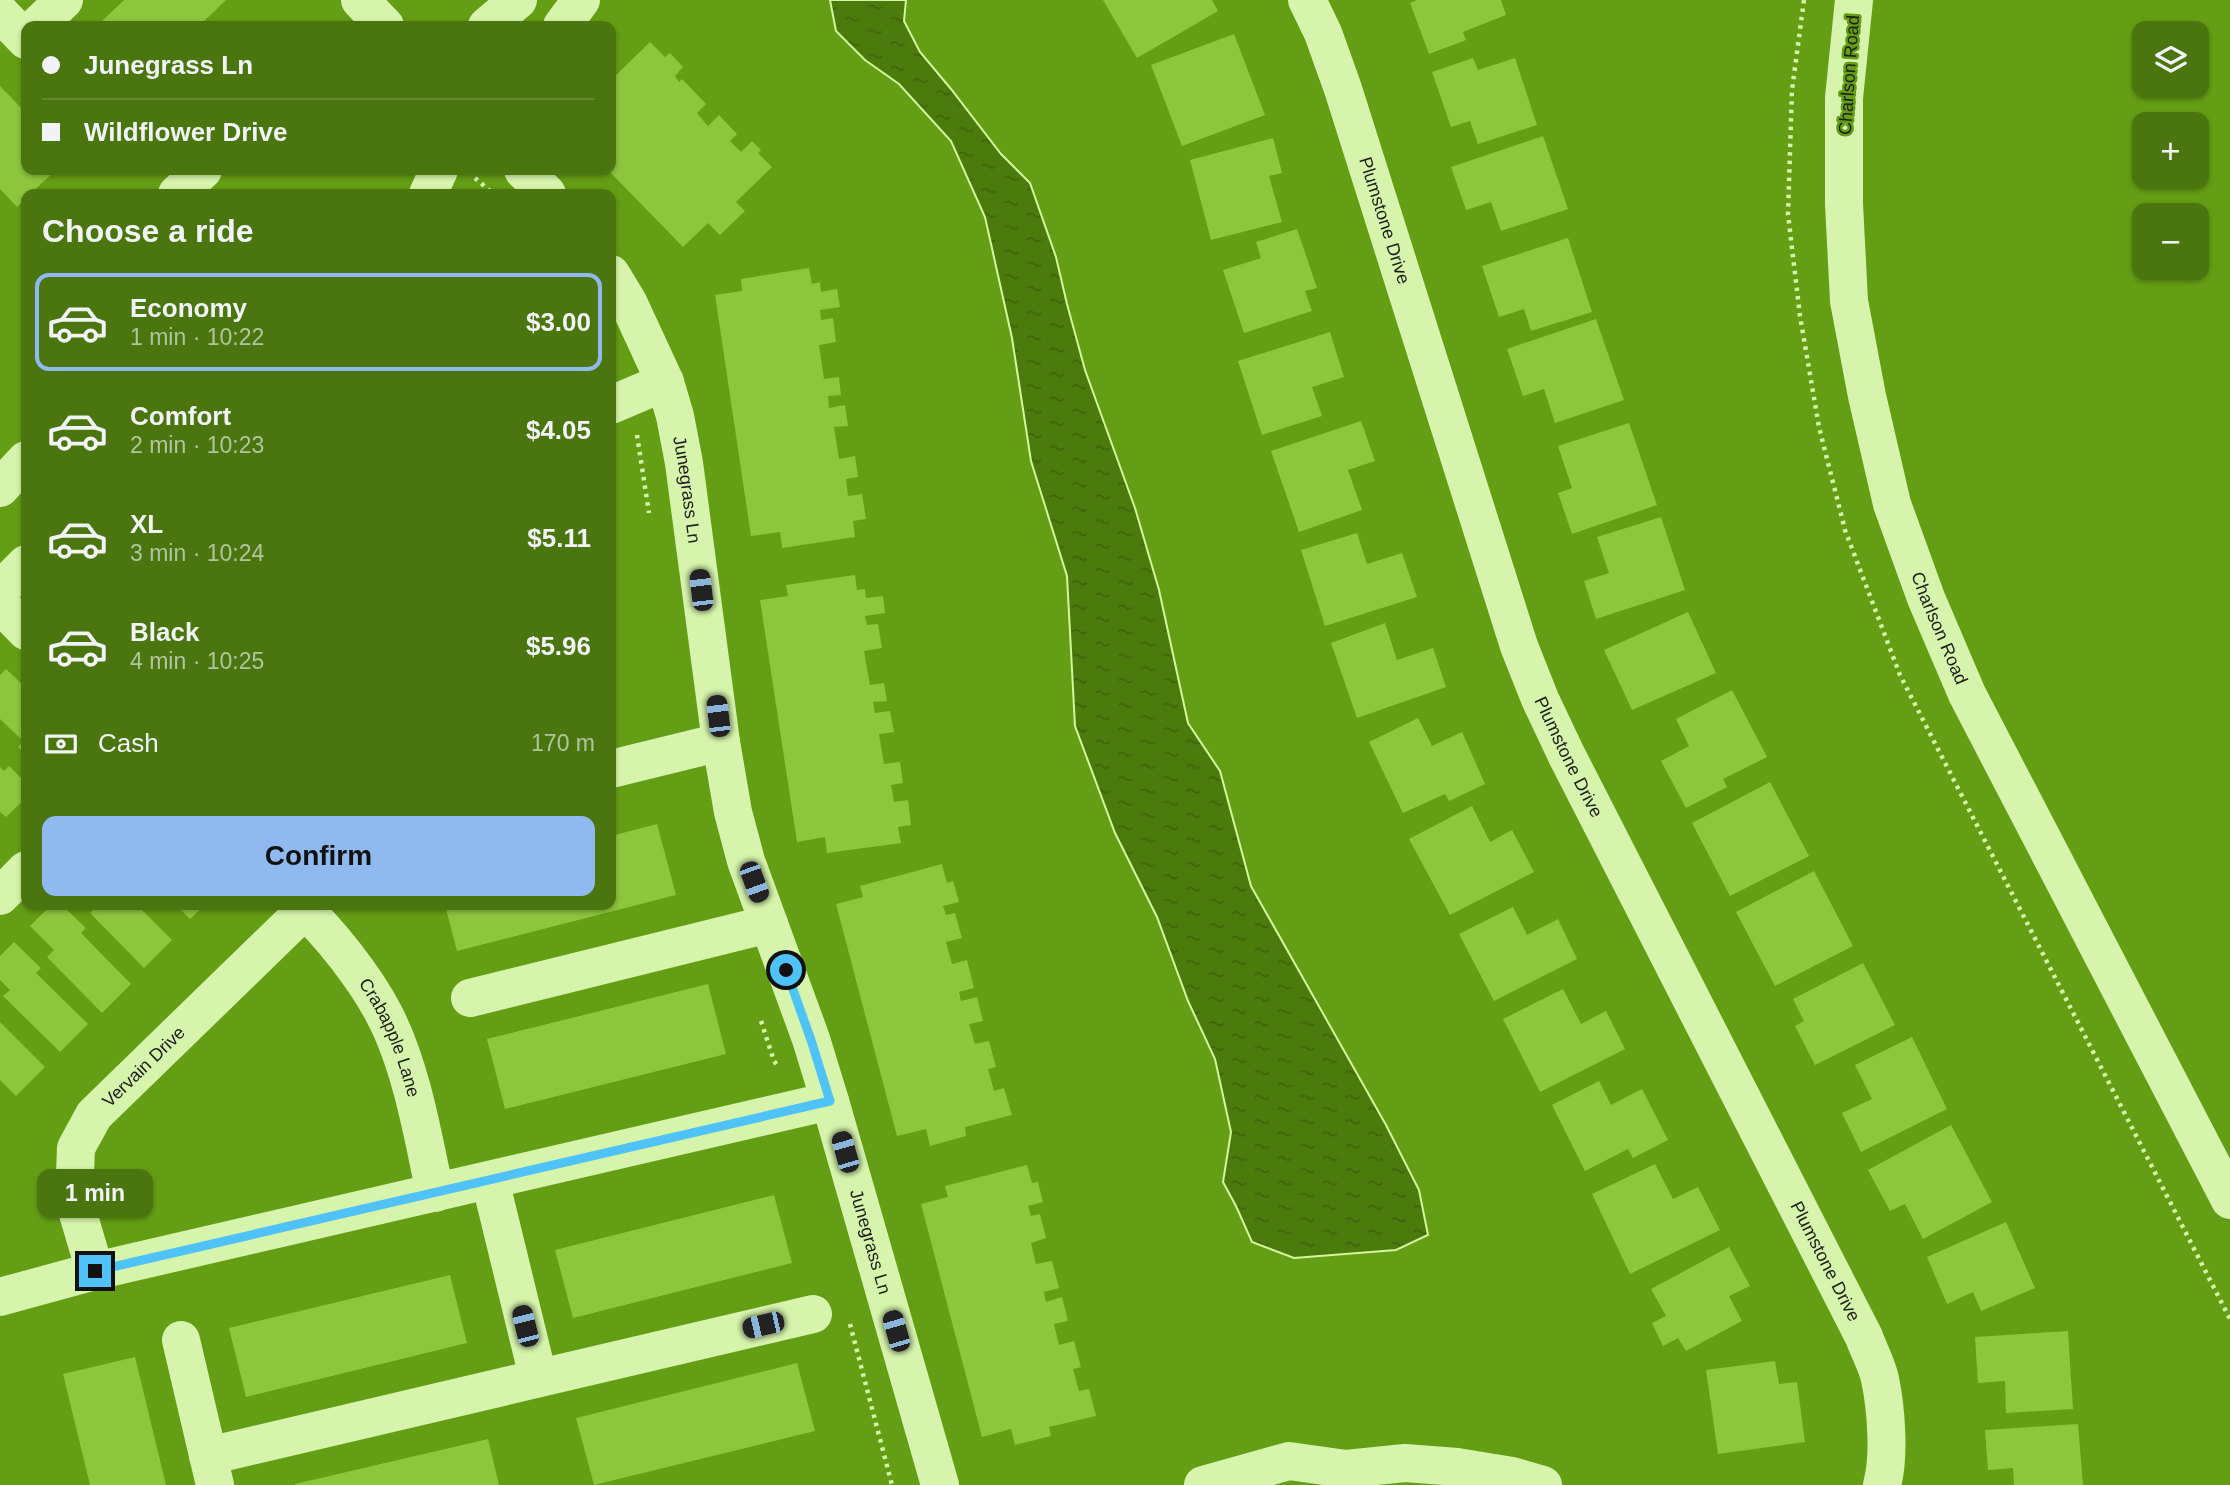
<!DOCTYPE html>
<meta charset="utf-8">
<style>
body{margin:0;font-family:Helvetica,sans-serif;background:#527b18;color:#f1f3f6;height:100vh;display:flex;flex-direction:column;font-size:26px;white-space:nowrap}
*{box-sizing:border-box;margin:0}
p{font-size:23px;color:#b2c49e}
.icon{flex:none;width:38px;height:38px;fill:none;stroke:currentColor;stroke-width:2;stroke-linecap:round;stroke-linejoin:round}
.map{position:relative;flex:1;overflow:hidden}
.panel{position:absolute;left:21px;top:189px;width:595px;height:721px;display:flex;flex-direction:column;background:#4b760f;border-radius:14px;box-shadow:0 2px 5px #0004}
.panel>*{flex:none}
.guide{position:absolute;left:21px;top:21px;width:595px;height:154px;border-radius:14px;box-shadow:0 2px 5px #0004;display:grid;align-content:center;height:154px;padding:0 21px;background:#4b760f}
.buttons{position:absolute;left:2132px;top:21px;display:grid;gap:14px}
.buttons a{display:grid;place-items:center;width:77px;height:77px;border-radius:14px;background:#4b760f;box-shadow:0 2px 5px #0004;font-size:35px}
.end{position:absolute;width:32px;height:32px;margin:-16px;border:9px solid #4fc3f7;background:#111;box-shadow:0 0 0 4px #111}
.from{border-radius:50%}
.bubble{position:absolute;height:49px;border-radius:14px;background:#4b760f;box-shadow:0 2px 5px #0004;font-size:23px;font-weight:700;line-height:49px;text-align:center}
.car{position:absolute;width:21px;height:42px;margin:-21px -10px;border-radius:9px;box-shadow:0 0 5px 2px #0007;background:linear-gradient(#222 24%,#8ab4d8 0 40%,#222 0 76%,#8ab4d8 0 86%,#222 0)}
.guide b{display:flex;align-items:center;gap:24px;height:66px;font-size:26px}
.guide b+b{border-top:2px solid #62882f}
.guide i{width:18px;height:18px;background:#f1f3f6}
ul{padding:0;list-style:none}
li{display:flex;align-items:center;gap:21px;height:98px;margin:0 14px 10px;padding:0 7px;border:4px solid transparent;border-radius:14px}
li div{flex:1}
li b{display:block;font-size:26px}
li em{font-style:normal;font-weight:700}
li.on{border-color:#90b9f0}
li>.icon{width:63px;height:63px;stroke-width:1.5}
h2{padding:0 21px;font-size:32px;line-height:84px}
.pay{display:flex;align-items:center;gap:18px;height:77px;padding:0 21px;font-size:26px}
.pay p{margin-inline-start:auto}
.action{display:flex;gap:14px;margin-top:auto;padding:14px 21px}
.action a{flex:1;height:80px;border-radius:14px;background:#90b9f0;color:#111;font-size:28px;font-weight:700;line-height:80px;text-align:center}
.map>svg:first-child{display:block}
.water{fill:url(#water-ripples);stroke:#d4f69e;stroke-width:2}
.building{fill:#8dc53d}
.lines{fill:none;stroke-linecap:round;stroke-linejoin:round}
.path{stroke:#d6f4ac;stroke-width:4.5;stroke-dasharray:3.5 5;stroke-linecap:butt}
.minor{stroke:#d6f4ac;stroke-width:38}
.route{stroke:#4fc3f7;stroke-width:9}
.labels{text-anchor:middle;stroke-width:5;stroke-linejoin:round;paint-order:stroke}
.street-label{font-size:18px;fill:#1d1d1d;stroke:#649e14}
</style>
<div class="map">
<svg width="2230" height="1485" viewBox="0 0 2230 1485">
<defs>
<pattern id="water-ripples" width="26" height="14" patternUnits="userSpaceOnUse" patternTransform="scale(1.75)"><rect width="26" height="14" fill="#4b7b0d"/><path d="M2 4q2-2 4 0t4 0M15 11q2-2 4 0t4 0" fill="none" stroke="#3e640c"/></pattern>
</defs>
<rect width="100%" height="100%" fill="#649e14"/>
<!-- water -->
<path class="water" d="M830,0H906L904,21L920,52L951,89L1001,154L1030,183L1056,257L1067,304L1085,370L1135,508L1159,590L1188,723L1220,771L1251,886L1386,1125L1419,1190L1428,1235L1396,1250L1294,1258L1252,1242L1236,1206L1223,1182L1231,1132L1215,1059L1188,1001L1157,917L1115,833L1075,726L1067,576L1031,461L1012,338L985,217L951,141L899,84L865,60L836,31Z"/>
<!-- building -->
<path class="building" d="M124,0H226L199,26H97Z
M1103,0H1212L1218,11L1137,58Z
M1417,0H1501L1506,15L1463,32L1466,40L1429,54L1410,3Z
M1234,34L1265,115L1182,146L1151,65Z
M650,42L665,57L670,53L683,67L675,76L679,82L682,79L706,104L697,113L708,126L719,115L737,134L730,141L741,152L752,141L761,150L758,153L772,167L736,202L745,211L720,235L708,223L683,247L608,170H611V80Z
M1473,58L1478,70L1515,58L1537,125L1478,144L1470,121L1451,127L1432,72Z
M0,86L26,113V170H56L30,194H26V198L17,207L0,189Z
M1543,136L1568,209L1501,231L1491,202L1466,210L1451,167Z
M1273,138L1282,173L1269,176L1282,222L1211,240L1190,160Z
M1297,229L1317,288L1305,291L1312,311L1244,333L1223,270L1261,258L1256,242Z
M1568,238L1592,312L1531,331L1524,309L1499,317L1482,266Z
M809,268L812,284L820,282L821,292L837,289L840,307L820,310L821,320L833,318L836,342L819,345L824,379L839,377L841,395L828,396L829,408L845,405L848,426L834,427L839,459L855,456L858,477L846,479L848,496L862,494L866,519L853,521L855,537L782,548L780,532L751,536L715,295L742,291L741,279Z
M1596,319L1624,400L1555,423L1544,389L1523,396L1507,349Z
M1330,332L1344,377L1312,387L1322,416L1262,435L1238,361Z
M1361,421L1375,461L1348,470L1362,510L1299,532L1271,451Z
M1629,423L1657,505L1572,534L1558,493L1572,488L1558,446Z
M1661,517L1685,590L1596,619L1584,581L1609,573L1597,537Z
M1357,533L1367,564L1402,553L1417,597L1325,626L1301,550Z
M855,575L857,590L865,589L866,598L883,596L885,613L865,616L867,625L878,624L882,648L864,651L870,685L884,683L887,701L873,702L875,713L890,711L894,732L879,734L884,764L900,762L903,783L891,785L894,802L908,800L911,825L898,827L901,843L827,853L825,837L797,842L760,600L788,596L786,585Z
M1688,612L1716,673L1632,710L1604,650Z
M1385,623L1397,660L1433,648L1446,687L1357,718L1331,643Z
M6,669L26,688V755L18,747L23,741L0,719V675Z
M1732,690L1767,757L1723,779L1727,787L1686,808L1661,761L1689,746L1676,719Z
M1418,718L1432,746L1462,732L1485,784L1449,801L1445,794L1403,813L1369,742Z
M9,766L26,783V798L6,817L0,812V767L4,771Z
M1770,782L1809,856L1730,896L1692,823Z
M1472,806L1490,842L1512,830L1534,872L1450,915L1409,839Z
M657,824L676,895L457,951L445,905H611V836Z
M942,864L947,883L953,881L959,902L943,906L946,915L955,913L962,938L946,942L952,964L967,960L974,988L959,992L961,1001L977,997L983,1021L969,1024L975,1044L989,1041L996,1067L988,1069L994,1091L1004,1088L1012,1115L965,1127L966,1136L930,1146L926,1129L897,1136L836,904L863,897L860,886Z
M1814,871L1853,946L1775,986L1736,912Z
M51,905H62L86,928L81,933L131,984L102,1013L47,957L54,950L30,926Z
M98,905H137L172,940L144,968L90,913Z
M176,905H205L190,919Z
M1513,907L1527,935L1558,919L1577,959L1494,1001L1459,934Z
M14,942L41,968L36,973L88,1024L60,1052L3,996L10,990L0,980V956Z
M1863,963L1895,1025L1815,1065L1795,1026L1804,1021L1793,999Z
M708,984L726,1054L505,1109L487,1039Z
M1563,989L1581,1024L1606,1011L1625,1049L1540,1092L1503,1019Z
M0,1022L45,1067L16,1096L0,1080Z
M1912,1037L1947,1109L1861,1152L1842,1113L1872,1099L1855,1065Z
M1599,1081L1611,1105L1642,1089L1668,1140L1633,1158L1628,1149L1585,1171L1552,1105Z
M1951,1125L1992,1202L1923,1239L1905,1204L1890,1211L1868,1170Z
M1655,1164L1673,1199L1698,1187L1720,1230L1630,1274L1592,1194Z
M1027,1165L1032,1183L1038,1182L1043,1202L1028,1206L1031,1216L1040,1214L1046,1238L1031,1243L1036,1264L1052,1261L1059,1288L1044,1292L1046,1302L1062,1297L1068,1321L1054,1324L1059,1345L1074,1341L1081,1367L1073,1369L1079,1391L1089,1389L1096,1416L1049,1427L1051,1436L1015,1445L1011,1429L982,1437L921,1204L948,1197L945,1186Z
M774,1195L792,1263L573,1318L555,1250Z
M2006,1222L2035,1288L1981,1311L1973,1292L1947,1304L1927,1257Z
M1729,1247L1750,1286L1729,1296L1742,1321L1686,1351L1678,1338L1663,1346L1652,1323L1666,1316L1651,1289Z
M450,1275L467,1343L246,1397L229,1328Z
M2068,1331L2073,1409L2006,1413L2005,1381L1978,1383L1975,1337Z
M135,1357L166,1485H90L63,1374Z
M1775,1361L1779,1384L1797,1382L1805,1442L1718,1454L1706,1370Z
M797,1363L815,1431L594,1485L576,1418Z
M2078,1424L2083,1485H2014L2013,1468L1988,1470L1985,1430Z
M488,1439L499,1485H295V1484Z"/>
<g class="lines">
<!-- path -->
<path class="path" d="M1804,0L1792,90L1788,214L1800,316L1819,427L1845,530L1900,675L2230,1319
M475,178L490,191
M637,435L649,513
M761,1021L774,1061L777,1065
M850,1324L892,1485"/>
<!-- minor -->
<g class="minor">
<path d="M360,0L385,26"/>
<path id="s1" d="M1307,0L1323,33L1343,89L1519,646L1540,699L1566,754L1864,1337C1869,1351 1877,1365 1880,1379C1886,1408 1890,1456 1882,1485"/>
<path id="s2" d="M1854,0L1844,98V204L1849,301L1867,396L1892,504L1926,598L1967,694L2230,1200"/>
<path d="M0,13L26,40"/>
<path d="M37,26L64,0"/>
<path d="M487,26L518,0"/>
<path d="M562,26L581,0"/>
<path d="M523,170L547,194"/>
<path d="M177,194L203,170"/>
<path d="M428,194L439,170"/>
<path id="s3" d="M611,274L628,302L665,382L675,416L684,463L721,742L733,812L746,861L811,1039L830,1101L940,1485"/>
<path d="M611,405L665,382"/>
<path d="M0,488L26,460"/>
<path d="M0,590L26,564"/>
<path d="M0,604L26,631"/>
<path d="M611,769L721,742"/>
<path d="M0,896L26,870"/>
<path id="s4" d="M299,905C328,930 366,979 384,1014C411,1065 423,1136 435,1193"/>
<path d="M470,998L769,924"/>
<path d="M490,1180L538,1377"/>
<path id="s5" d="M95,1271L74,1200L76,1148L94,1115L310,905"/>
<path d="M0,1297L95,1271L830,1101"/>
<path d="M181,1340L215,1485"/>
<path d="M208,1456L813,1314"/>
<path d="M1203,1485L1289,1461L1346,1469L1405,1463L1457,1467L1512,1476L1543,1485"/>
</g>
</g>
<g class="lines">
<!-- route -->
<path class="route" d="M95,1271L830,1101L811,1040L786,970"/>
</g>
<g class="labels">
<!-- street labels -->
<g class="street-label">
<text transform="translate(1849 75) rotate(-86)" y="6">Charlson Road</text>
<text dy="6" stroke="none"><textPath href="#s1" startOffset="234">Plumstone Drive</textPath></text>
<text dy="6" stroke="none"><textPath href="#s3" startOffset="231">Junegrass Ln</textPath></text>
<text dy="6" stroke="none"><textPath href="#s2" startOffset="642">Charlson Road</textPath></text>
<text dy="6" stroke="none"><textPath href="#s1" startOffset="802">Plumstone Drive</textPath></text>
<text dy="6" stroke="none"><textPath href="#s4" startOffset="163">Crabapple Lane</textPath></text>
<text dy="6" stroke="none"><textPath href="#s5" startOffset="233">Vervain Drive</textPath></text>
<text dy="6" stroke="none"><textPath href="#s3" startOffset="1008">Junegrass Ln</textPath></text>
<text dy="6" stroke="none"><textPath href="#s1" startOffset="1368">Plumstone Drive</textPath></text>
</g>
</g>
</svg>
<div class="buttons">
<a><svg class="icon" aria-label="layers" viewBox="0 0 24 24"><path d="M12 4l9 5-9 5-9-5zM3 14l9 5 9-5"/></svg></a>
<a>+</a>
<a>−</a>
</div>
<i class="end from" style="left:786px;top:970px"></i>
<i class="end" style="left:95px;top:1271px"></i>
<div class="bubble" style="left:37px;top:1169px;width:116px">1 min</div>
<i class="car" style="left:701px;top:590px;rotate:353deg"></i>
<i class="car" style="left:718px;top:716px;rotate:353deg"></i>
<i class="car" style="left:754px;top:882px;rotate:160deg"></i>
<i class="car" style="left:845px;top:1152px;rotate:344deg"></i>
<i class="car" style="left:763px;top:1325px;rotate:257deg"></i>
<i class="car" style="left:525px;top:1326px;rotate:346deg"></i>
<i class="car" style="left:896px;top:1331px;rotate:344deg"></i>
<div class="guide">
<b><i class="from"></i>Junegrass Ln</b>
<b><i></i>Wildflower Drive</b>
</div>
<section class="panel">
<h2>Choose a ride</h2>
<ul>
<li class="on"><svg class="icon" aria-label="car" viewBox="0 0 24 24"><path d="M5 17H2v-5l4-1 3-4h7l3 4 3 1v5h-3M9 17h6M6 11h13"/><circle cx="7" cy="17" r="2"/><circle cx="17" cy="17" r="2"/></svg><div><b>Economy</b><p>1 min · 10:22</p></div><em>$3.00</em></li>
<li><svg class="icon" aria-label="car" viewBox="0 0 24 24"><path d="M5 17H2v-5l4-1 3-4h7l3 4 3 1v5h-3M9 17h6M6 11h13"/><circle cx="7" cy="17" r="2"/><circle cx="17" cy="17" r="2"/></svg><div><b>Comfort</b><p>2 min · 10:23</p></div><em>$4.05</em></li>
<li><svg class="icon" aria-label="car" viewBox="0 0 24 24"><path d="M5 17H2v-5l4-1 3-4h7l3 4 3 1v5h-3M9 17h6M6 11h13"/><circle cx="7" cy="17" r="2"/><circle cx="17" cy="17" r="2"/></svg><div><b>XL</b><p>3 min · 10:24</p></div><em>$5.11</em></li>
<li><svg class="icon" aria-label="car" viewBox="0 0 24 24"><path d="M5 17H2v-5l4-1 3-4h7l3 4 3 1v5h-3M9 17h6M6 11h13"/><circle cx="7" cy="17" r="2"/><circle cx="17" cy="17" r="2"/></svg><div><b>Black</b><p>4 min · 10:25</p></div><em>$5.96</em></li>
</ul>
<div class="pay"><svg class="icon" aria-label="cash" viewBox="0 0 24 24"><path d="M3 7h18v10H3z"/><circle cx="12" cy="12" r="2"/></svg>Cash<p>170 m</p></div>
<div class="action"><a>Confirm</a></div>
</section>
</div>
